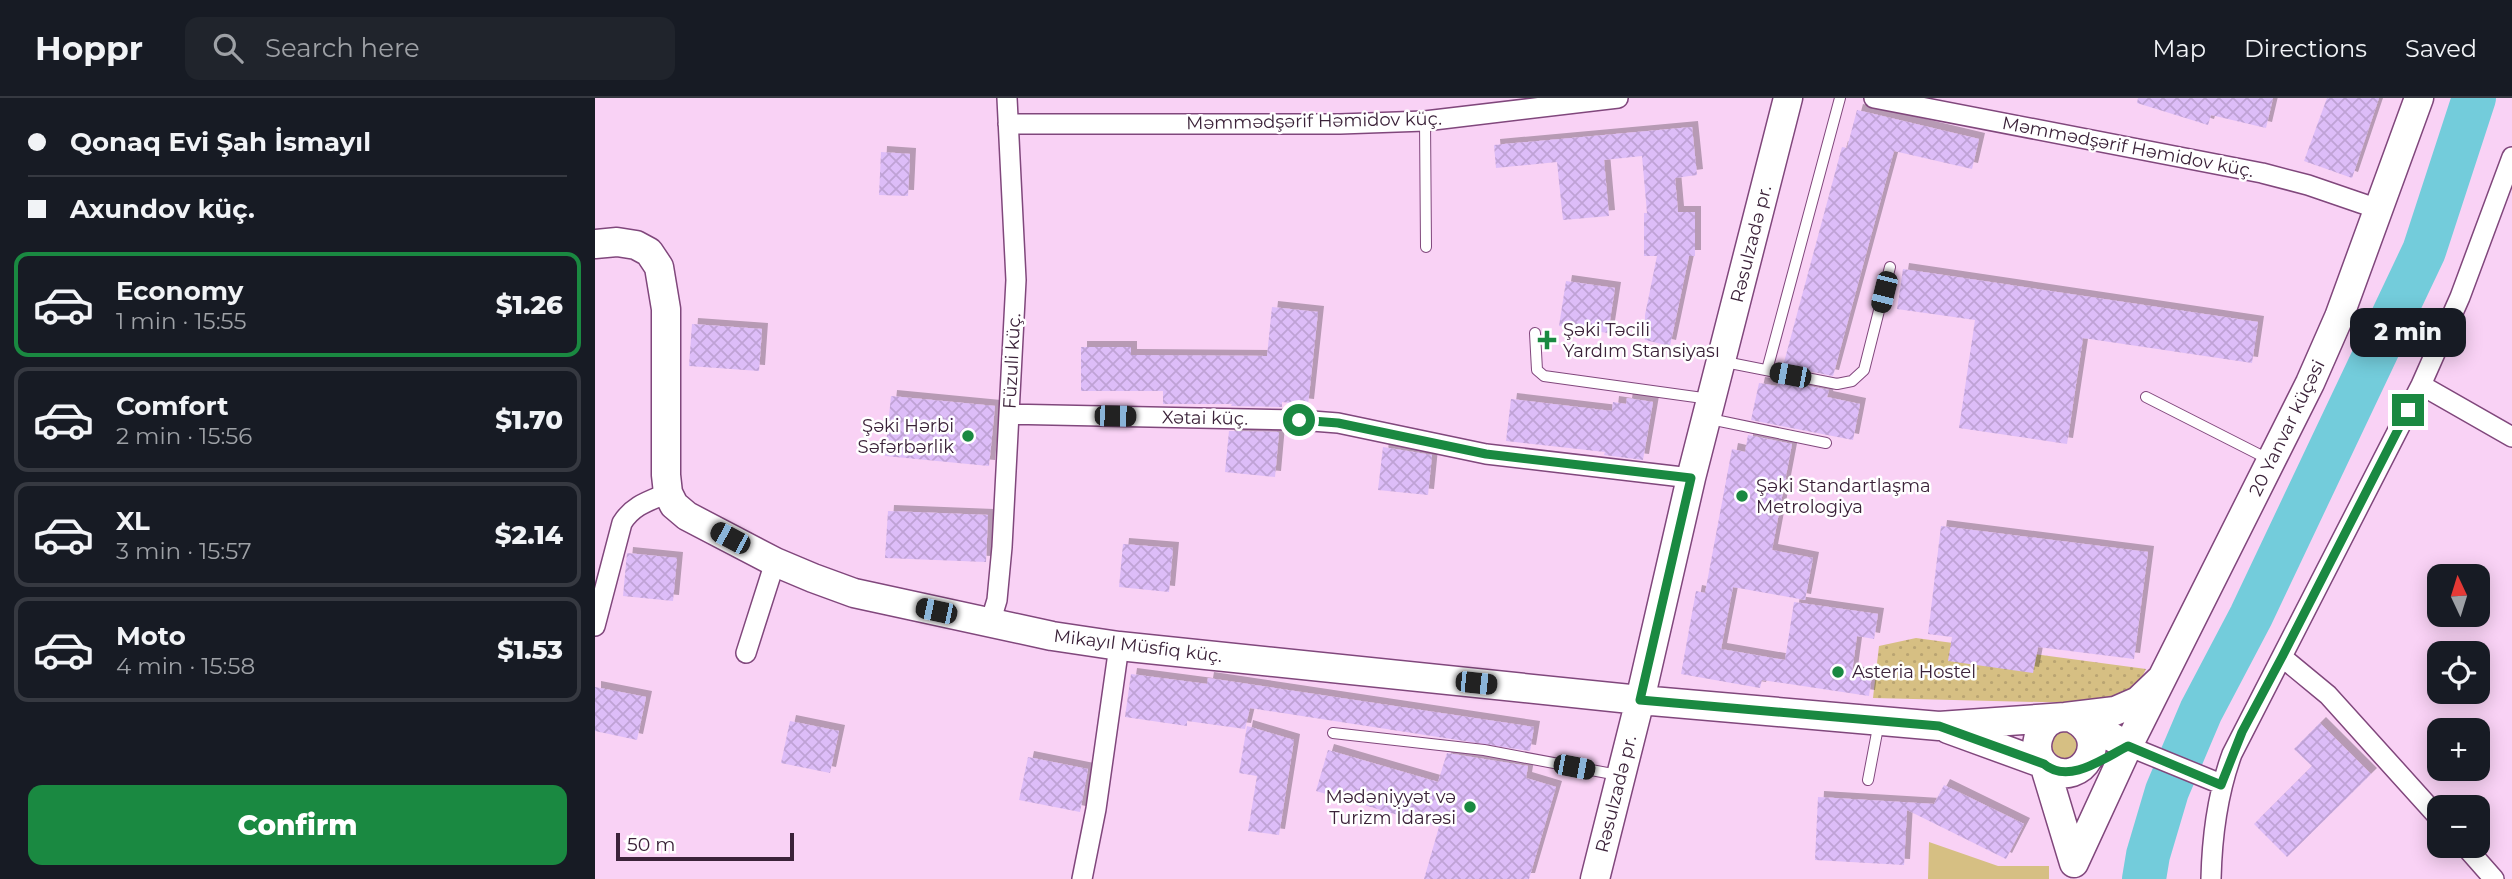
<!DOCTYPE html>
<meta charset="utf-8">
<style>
body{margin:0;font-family:Montserrat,sans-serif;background:#20242c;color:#f1f3f6;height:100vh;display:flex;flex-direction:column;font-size:26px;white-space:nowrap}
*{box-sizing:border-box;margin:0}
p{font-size:23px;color:#9ea1a6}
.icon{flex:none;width:38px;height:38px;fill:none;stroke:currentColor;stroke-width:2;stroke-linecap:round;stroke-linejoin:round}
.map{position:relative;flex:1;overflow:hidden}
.side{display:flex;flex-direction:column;background:#171b24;width:595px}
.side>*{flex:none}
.banner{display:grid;align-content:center;height:154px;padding:0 28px;background:#171b24}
.needle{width:46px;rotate:356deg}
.tools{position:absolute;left:1832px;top:466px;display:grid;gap:14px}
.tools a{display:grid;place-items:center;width:63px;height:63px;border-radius:14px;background:#171b24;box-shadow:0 4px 18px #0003;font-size:35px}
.scale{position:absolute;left:21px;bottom:18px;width:178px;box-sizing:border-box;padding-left:7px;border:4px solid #3b2239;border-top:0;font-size:19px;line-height:24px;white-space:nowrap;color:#3b2239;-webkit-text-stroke:5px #fff;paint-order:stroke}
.end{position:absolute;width:32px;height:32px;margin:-16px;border:9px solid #1a8941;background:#fff;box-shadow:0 0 0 4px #fff}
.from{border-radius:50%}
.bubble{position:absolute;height:49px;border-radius:14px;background:#171b24;box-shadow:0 4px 18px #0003;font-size:23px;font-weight:800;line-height:49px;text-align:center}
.car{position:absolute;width:21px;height:42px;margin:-21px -10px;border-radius:9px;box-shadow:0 0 5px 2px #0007;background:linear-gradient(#222 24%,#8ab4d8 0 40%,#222 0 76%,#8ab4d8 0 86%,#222 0)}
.banner b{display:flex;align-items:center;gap:24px;height:66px;font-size:26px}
.banner b+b{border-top:2px solid #363941}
.banner i{width:18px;height:18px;background:#f1f3f6}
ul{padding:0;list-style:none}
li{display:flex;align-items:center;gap:21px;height:105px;margin:0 14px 10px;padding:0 14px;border:4px solid #363941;border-radius:14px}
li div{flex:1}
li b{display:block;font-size:26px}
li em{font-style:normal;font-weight:800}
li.active{border-color:#1a8941}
li>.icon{width:63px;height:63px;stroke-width:1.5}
.action{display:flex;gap:14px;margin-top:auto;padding:14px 28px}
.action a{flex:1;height:80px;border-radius:14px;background:#1a8941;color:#fff;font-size:28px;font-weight:800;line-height:80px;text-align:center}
header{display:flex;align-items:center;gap:42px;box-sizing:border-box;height:98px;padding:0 35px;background:#171b24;border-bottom:2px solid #363941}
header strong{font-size:33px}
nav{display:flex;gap:38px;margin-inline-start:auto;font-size:24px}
.search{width:490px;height:63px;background:#20242c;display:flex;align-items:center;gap:18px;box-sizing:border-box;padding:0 24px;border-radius:14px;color:#9ea1a6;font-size:26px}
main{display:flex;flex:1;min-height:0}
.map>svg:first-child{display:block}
.grass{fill:#d6bf83}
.park{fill:url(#park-dots)}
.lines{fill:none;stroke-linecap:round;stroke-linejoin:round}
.river{stroke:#73ccdb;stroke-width:44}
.building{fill:url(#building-cross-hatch);filter:url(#shadow)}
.lane-casing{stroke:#80477c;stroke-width:12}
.street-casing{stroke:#80477c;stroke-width:22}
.secondary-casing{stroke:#80477c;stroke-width:31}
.lane{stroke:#fff;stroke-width:10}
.street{stroke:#fff;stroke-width:19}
.secondary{stroke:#fff;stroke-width:28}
.route{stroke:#1a8941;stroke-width:9}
.poi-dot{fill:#1a8941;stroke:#fff;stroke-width:2.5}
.labels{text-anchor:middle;stroke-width:5;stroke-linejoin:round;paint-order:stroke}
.street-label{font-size:18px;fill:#3b2239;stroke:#fff}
.poi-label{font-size:18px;fill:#3b2239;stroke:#fff;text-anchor:start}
</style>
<header>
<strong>Hoppr</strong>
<div class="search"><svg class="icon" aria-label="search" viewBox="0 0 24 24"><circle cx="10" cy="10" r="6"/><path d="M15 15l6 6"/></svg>Search here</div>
<nav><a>Map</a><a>Directions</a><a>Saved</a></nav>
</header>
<main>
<section class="side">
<div class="banner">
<b><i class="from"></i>Qonaq Evi Şah İsmayıl</b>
<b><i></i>Axundov küç.</b>
</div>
<ul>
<li class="active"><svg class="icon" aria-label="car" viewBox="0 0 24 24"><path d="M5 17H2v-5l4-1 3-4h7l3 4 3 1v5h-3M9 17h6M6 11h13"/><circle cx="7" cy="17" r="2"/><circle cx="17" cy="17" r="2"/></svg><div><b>Economy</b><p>1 min · 15:55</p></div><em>$1.26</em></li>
<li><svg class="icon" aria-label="car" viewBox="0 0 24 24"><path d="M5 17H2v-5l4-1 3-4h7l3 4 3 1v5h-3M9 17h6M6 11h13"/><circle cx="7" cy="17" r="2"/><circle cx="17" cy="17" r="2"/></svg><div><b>Comfort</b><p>2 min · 15:56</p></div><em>$1.70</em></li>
<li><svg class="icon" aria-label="car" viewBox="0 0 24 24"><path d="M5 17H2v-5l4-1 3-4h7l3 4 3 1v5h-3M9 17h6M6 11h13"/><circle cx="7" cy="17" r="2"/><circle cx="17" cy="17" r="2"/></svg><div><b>XL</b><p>3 min · 15:57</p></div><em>$2.14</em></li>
<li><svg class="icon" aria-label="car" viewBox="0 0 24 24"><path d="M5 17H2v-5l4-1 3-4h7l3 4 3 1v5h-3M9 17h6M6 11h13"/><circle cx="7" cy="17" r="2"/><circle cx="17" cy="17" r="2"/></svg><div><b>Moto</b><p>4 min · 15:58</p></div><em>$1.53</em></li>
</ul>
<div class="action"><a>Confirm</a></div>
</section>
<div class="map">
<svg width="1917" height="781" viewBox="0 0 1917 781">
<defs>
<pattern id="park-dots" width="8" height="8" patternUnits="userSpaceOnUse" patternTransform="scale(1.75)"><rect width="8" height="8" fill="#d6bf83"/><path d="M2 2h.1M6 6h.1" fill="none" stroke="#b9a472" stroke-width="1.8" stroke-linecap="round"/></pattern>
<pattern id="building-cross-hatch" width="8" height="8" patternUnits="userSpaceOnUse" patternTransform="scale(1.75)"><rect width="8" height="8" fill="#ddbdf8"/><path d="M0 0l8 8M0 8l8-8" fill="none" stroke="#bfa2d5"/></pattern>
<filter id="shadow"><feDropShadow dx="6" dy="-6" stdDeviation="0" flood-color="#0004"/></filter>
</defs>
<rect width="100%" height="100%" fill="#f9d2f5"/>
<!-- grass -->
<path class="grass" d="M1462,632L1480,634L1484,652L1475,661L1462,660L1454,649Z
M1334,744L1403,768H1454V781H1333Z"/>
<!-- park -->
<path class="park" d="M1321,540L1551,571L1543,587L1518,601L1485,605L1278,600L1284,548Z"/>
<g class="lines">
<!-- river -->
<path class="river" d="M1549,781L1553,757L1572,693L1606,613L1656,518L1829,153L1879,0"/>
</g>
<!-- building -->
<path class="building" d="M1543,0H1678L1671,30L1616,17L1613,27L1542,5Z
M1732,0H1784L1757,80L1709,63Z
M1262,12L1384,41L1377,71L1299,53L1238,278L1188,268L1247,49L1252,50Z
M1097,29L1102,77L1080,80L1083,114H1100V158H1094L1075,248L1050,242V217L1062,158H1049V115H1052L1047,58L1009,62L1014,118L968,122L962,64L901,70L899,47Z
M286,54L315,56L313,98L284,97Z
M1308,171L1663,224L1657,265L1488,240L1472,346L1364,330L1380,222L1302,211Z
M971,183L1020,190L1013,235L964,228Z
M677,209L723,214L713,307L687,304V309L636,308L637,306H568V293H486V249H536V257L672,258Z
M97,226L167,231L164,273L94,268Z
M1184,282L1234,292L1232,299L1265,306L1258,342L1156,322L1164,285L1182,288Z
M296,298L400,308L394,368L290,358Z
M1032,300L1058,304L1048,362L1009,357L1010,354L911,343L916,301L1017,313L1018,304L1031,306Z
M634,333L684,334L680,379L630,374Z
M1153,337L1197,346L1177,452L1218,460L1210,502L1138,489L1126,551L1190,562L1199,504L1283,516L1279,541L1262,538L1257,574L1277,577L1274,598L1167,582L1165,590L1086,576L1101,493L1110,495L1137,351L1150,354Z
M788,349L837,357L833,397L783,392Z
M293,413L393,417L391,464L290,460Z
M1346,428L1553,454L1539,561L1443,549L1438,575L1353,563L1357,539L1333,536Z
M528,446L578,450L574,494L524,489Z
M32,455L82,460L78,503L28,498Z
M536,576L612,586L613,580L939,629L935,653L655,610L650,631L592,623V628L530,619Z
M0,589L51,599L42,642L0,633Z
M195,623L244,633L235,675L186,665Z
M1725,625L1776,676L1692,759L1659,726L1717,668L1699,651Z
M652,628L699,642L684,737L653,733L662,678L644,675Z
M733,652L843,684L852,655L933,668L931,680L961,689L934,781H829L844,729L721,693Z
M433,659L493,671L485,714L424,702Z
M1349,687L1429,726L1411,761L1312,712L1309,767L1220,762L1223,699L1339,706Z"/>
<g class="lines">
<defs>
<path id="lane" d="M830,23L831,149
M940,235L942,272L949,278L1115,301
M1130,264L1242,286L1257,283L1269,272L1295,169
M1172,272L1245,0
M1551,299L1675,362
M1115,321L1231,345
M738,635L889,652L1023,677
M1273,682L1284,624"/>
<path id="street" d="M1279,0L1667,75L1713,87L1783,111
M413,26H745L830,23L1023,0
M1826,287L1917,339
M414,316L704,322L743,325L891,356L1096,380
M395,525L402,502L407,449L421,182L412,0
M0,528L27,425C38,407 54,403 73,395
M151,555L180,464
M1687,559L1733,597L1844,720
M1533,648L1626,686
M1869,747L1899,781
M487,781L501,711L524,548
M1616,781C1617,737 1622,697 1637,656L1826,287L1865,199L1917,59"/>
<path id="secondary" d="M0,146L22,144L41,147L54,154L64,169L71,211V377L73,395L79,407L92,418L180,464L218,480L259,495L457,538L524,548L1045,602L1344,628L1470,619L1520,613L1543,603L1566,581
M1479,621C1517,641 1487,690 1455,671C1432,657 1442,620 1469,619C1486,619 1517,640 1533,648
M1353,631L1449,666L1479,765
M1479,765L1533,648L1715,285L1744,219L1824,0
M1000,781L1045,602L1096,380L1193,0"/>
</defs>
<!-- lane casing -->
<use href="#lane" class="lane-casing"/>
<!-- street casing -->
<use href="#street" class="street-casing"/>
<!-- secondary casing -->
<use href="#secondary" class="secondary-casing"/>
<!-- lane -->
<use href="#lane" class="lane"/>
<!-- street -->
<use href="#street" class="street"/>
<!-- secondary -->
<use href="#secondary" class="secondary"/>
</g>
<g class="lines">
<!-- route -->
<path class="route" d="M704,322L743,325L891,356L1096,380L1045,602L1344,628L1449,666C1474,687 1509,660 1533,648L1626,687L1647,634L1687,559L1813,312"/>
</g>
<!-- markers -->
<g class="poi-dot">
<path d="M948.5 231.5h7v7h7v7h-7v7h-7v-7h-7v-7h7z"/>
<circle cx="373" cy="338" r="7"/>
<circle cx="1147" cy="398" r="7"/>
<circle cx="1243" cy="574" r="7"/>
<circle cx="875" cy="709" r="7"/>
</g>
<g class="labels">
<!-- street labels -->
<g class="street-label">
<text transform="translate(719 23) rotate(-1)" y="6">Məmmədşərif Həmidov küç.</text>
<text transform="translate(1533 49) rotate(11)" y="6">Məmmədşərif Həmidov küç.</text>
<text transform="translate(1156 146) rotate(-76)" y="6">Rəsulzadə pr.</text>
<text transform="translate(417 263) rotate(-87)" y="6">Füzuli küç.</text>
<text transform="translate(610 320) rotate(1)" y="6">Xətai küç.</text>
<text transform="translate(1692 330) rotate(-64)" y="6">20 Yanvar küçəsi</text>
<text transform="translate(543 548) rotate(7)" y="6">Mikayıl Müsfiq küç.</text>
<text transform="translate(1021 696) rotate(-76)" y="6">Rəsulzadə pr.</text>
</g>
<!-- poi labels -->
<g class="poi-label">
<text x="968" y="238">Şəki Təcili<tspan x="968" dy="21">Yardım Stansiyası</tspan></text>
<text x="359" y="334" text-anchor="end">Şəki Hərbi<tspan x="359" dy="21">Səfərbərlik</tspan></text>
<text x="1161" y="394">Şəki Standartlaşma<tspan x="1161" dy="21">Metrologiya</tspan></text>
<text x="1257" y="580">Asteria Hostel</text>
<text x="861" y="705" text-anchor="end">Mədəniyyət və<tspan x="861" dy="21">Turizm İdarəsi</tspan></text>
</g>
</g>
</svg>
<div class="tools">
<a><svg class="needle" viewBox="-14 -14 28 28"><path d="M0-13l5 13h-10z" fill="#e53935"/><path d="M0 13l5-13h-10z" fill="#9ea1a6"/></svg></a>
<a><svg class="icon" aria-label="locate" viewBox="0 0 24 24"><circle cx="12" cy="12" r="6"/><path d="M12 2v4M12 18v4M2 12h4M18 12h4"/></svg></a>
<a>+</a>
<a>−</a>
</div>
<div class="scale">50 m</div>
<i class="end from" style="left:704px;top:322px"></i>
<i class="end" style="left:1813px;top:312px"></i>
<div class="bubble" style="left:1755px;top:210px;width:116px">2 min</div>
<i class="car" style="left:1289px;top:194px;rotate:194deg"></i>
<i class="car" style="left:1195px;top:277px;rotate:281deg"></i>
<i class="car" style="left:520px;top:318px;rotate:91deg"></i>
<i class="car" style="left:135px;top:440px;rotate:298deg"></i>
<i class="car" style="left:341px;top:513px;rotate:282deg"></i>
<i class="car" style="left:881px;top:585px;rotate:96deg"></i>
<i class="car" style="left:979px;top:669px;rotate:101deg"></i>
</div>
</main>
